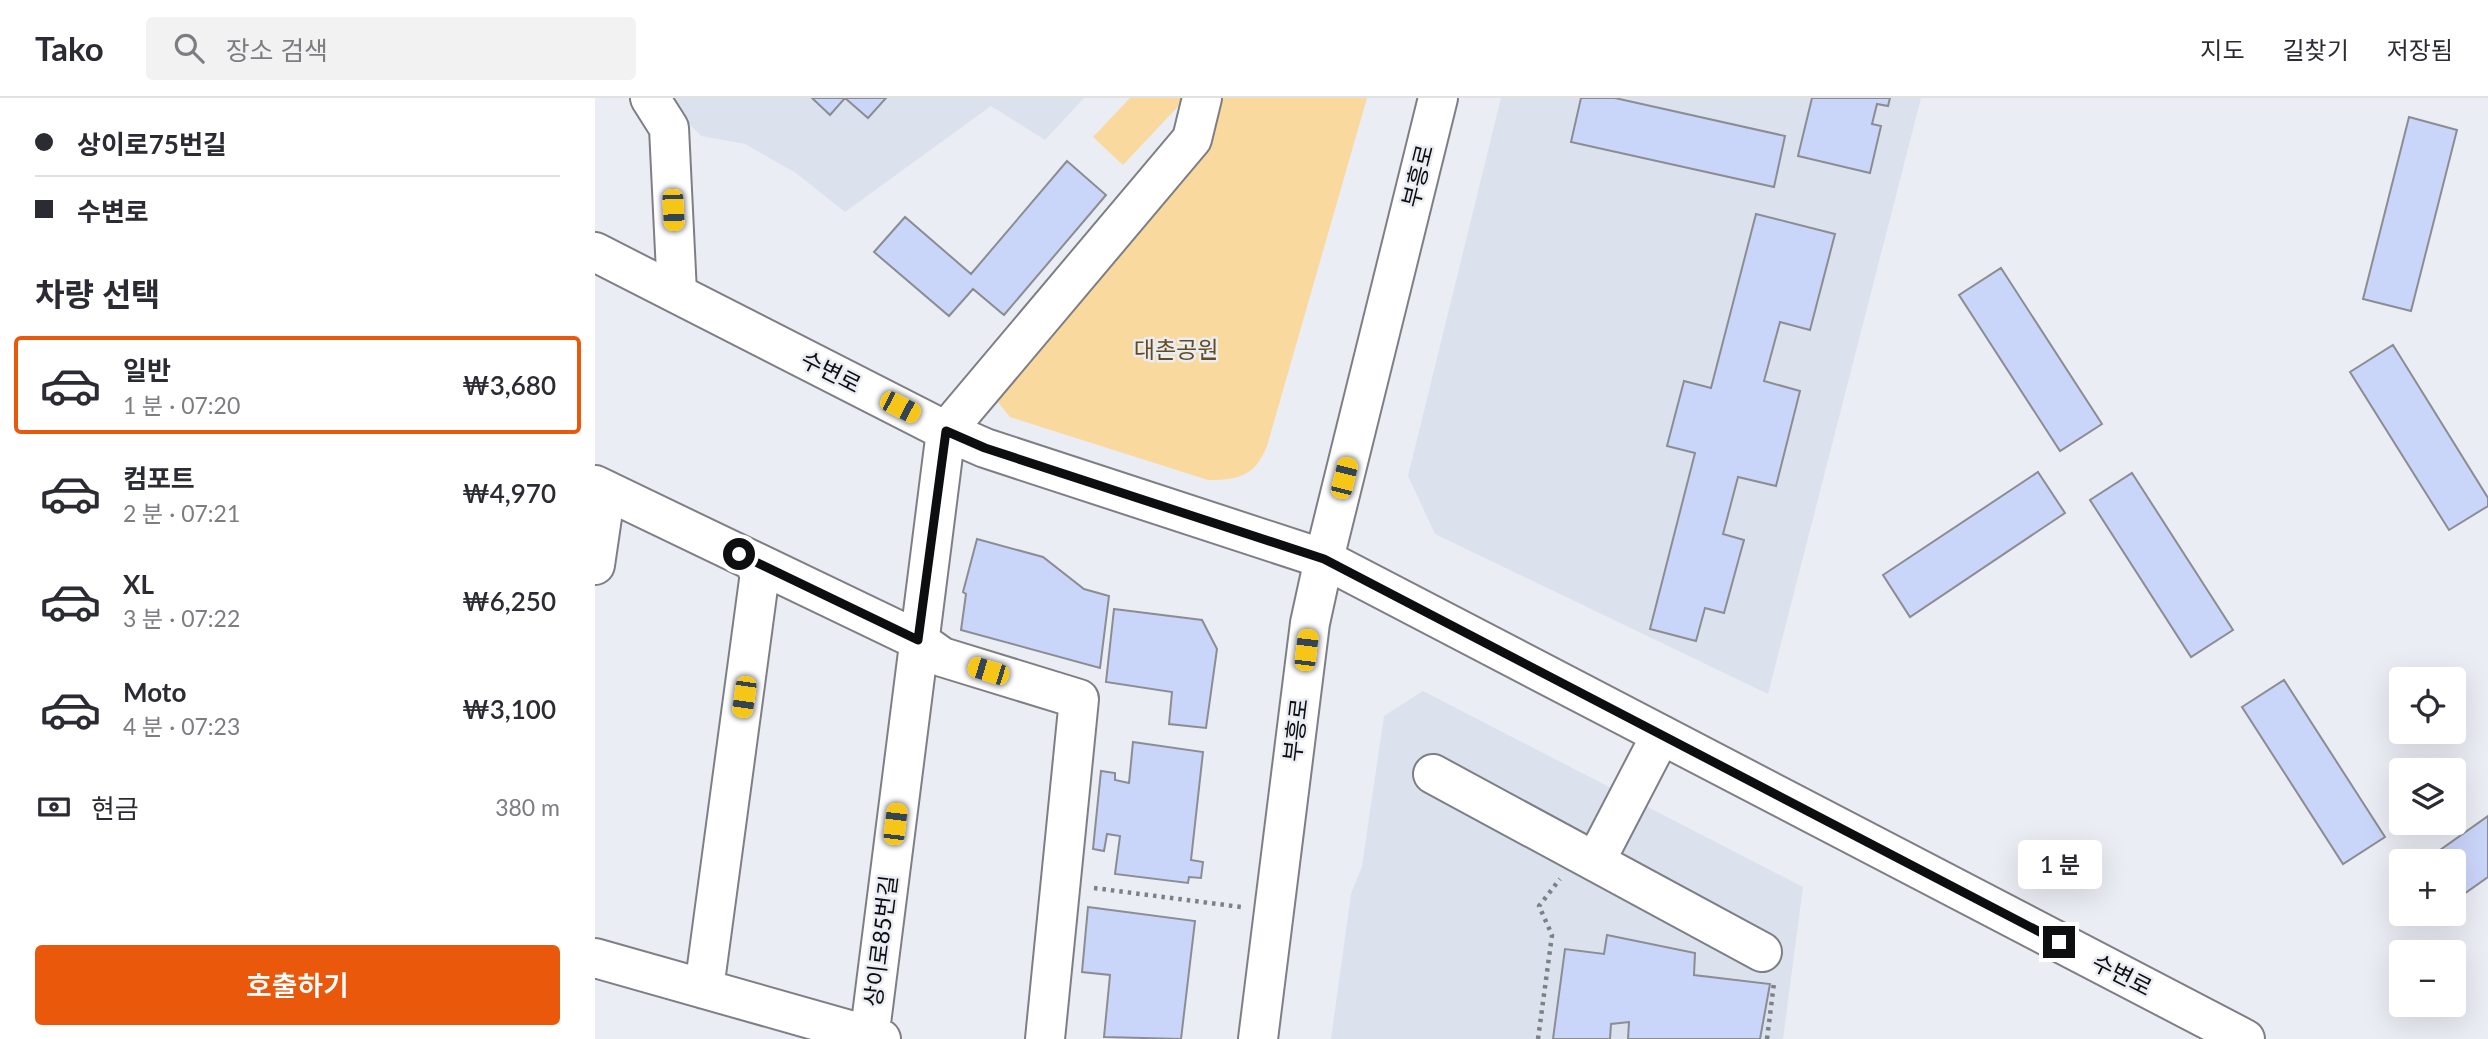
<!DOCTYPE html>
<html lang="ko">
<meta charset="utf-8">
<style>
body{margin:0;font-family:Lato,"Noto Sans KR",sans-serif;background:#f2f2f3;color:#2b2b33;height:100vh;display:flex;flex-direction:column;font-size:26px;white-space:nowrap}
*{box-sizing:border-box;margin:0}
p{font-size:23px;color:#7c7c81}
.icon{flex:none;width:38px;height:38px;fill:none;stroke:currentColor;stroke-width:2;stroke-linecap:round;stroke-linejoin:round}
.map{position:relative;flex:1;overflow:hidden}
.panel{display:flex;flex-direction:column;background:#fff;width:595px}
.panel>*{flex:none}
.hud{display:grid;align-content:center;height:154px;padding:0 35px;background:#fff}
.controls{position:absolute;left:1794px;top:569px;display:grid;gap:14px}
.controls a{display:grid;place-items:center;width:77px;height:77px;border-radius:7px;background:#fff;box-shadow:0 7px 28px #0002;font-size:35px}
.end{position:absolute;width:32px;height:32px;margin:-16px;border:9px solid #0d0e10;background:#fff;box-shadow:0 0 0 4px #fff}
.from{border-radius:50%}
.bubble{position:absolute;height:49px;border-radius:7px;background:#fff;box-shadow:0 7px 28px #0002;font-size:23px;font-weight:600;line-height:49px;text-align:center}
.car{position:absolute;width:21px;height:42px;margin:-21px -10px;border-radius:9px;box-shadow:0 0 5px 2px #0007;background:linear-gradient(#f5c518 24%,#345 0 40%,#f5c518 0 76%,#345 0 86%,#f5c518 0)}
.hud b{display:flex;align-items:center;gap:24px;height:66px;font-size:26px}
.hud b+b{border-top:2px solid #e1e1e2}
.hud i{width:18px;height:18px;background:#2b2b33}
ul{padding:0;list-style:none}
li{display:flex;align-items:center;gap:21px;height:98px;margin:0 14px 10px;padding:0 21px;border:4px solid transparent;border-radius:7px}
li div{flex:1}
li b{display:block;font-size:26px}
li em{font-style:normal;font-weight:600}
li.active{border-color:#ea580c}
li>.icon{width:63px;height:63px;stroke-width:1.5}
h2{padding:0 35px;font-size:32px;line-height:84px}
.pay{display:flex;align-items:center;gap:18px;height:77px;padding:0 35px;font-size:26px}
.pay p{margin-inline-start:auto}
.cta{display:flex;gap:14px;margin-top:auto;padding:14px 35px}
.cta a{flex:1;height:80px;border-radius:7px;background:#ea580c;color:#fff;font-size:28px;font-weight:600;line-height:80px;text-align:center}
header{display:flex;align-items:center;gap:42px;box-sizing:border-box;height:98px;padding:0 35px;background:#fff;border-bottom:2px solid #e1e1e2}
header strong{font-size:33px}
nav{display:flex;gap:38px;margin-inline-start:auto;font-size:24px}
.search{width:490px;height:63px;background:#f2f2f3;display:flex;align-items:center;gap:18px;box-sizing:border-box;padding:0 24px;border-radius:7px;color:#7c7c81;font-size:26px}
main{display:flex;flex:1;min-height:0}
.map>svg:first-child{display:block}
.built{fill:#dce1ee}
.green{fill:#fad99f}
.building{fill:#cad5fa;stroke:#8b8d93;stroke-width:2}
.lines{fill:none;stroke-linecap:round;stroke-linejoin:round}
.minor-casing{stroke:#7d7f85;stroke-width:42}
.major-casing{stroke:#7d7f85;stroke-width:42}
.path{stroke:#7e8084;stroke-width:4.5;stroke-dasharray:3.5 5;stroke-linecap:butt}
.minor{stroke:#fff;stroke-width:38}
.major{stroke:#fff;stroke-width:38}
.route{stroke:#0d0e10;stroke-width:9}
.labels{text-anchor:middle;stroke-width:5;stroke-linejoin:round;paint-order:stroke}
.street-label{font-size:23px;fill:#0d0e10;stroke:#eaedf4}
.park-label{font-size:23px;fill:#644c1e;stroke:#eaedf4}
</style>
<header>
<strong>Tako</strong>
<div class="search"><svg class="icon" aria-label="search" viewBox="0 0 24 24"><circle cx="10" cy="10" r="6"/><path d="M15 15l6 6"/></svg>장소 검색</div>
<nav><a>지도</a><a>길찾기</a><a>저장됨</a></nav>
</header>
<main>
<section class="panel">
<div class="hud">
<b><i class="from"></i>상이로75번길</b>
<b><i></i>수변로</b>
</div>
<h2>차량 선택</h2>
<ul>
<li class="active"><svg class="icon" aria-label="car" viewBox="0 0 24 24"><path d="M5 17H2v-5l4-1 3-4h7l3 4 3 1v5h-3M9 17h6M6 11h13"/><circle cx="7" cy="17" r="2"/><circle cx="17" cy="17" r="2"/></svg><div><b>일반</b><p>1 분 · 07:20</p></div><em>₩3,680</em></li>
<li><svg class="icon" aria-label="car" viewBox="0 0 24 24"><path d="M5 17H2v-5l4-1 3-4h7l3 4 3 1v5h-3M9 17h6M6 11h13"/><circle cx="7" cy="17" r="2"/><circle cx="17" cy="17" r="2"/></svg><div><b>컴포트</b><p>2 분 · 07:21</p></div><em>₩4,970</em></li>
<li><svg class="icon" aria-label="car" viewBox="0 0 24 24"><path d="M5 17H2v-5l4-1 3-4h7l3 4 3 1v5h-3M9 17h6M6 11h13"/><circle cx="7" cy="17" r="2"/><circle cx="17" cy="17" r="2"/></svg><div><b>XL</b><p>3 분 · 07:22</p></div><em>₩6,250</em></li>
<li><svg class="icon" aria-label="car" viewBox="0 0 24 24"><path d="M5 17H2v-5l4-1 3-4h7l3 4 3 1v5h-3M9 17h6M6 11h13"/><circle cx="7" cy="17" r="2"/><circle cx="17" cy="17" r="2"/></svg><div><b>Moto</b><p>4 분 · 07:23</p></div><em>₩3,100</em></li>
</ul>
<div class="pay"><svg class="icon" aria-label="cash" viewBox="0 0 24 24"><path d="M3 7h18v10H3z"/><circle cx="12" cy="12" r="2"/></svg>현금<p>380 m</p></div>
<div class="cta"><a>호출하기</a></div>
</section>
<div class="map">
<svg width="1893" height="941" viewBox="0 0 1893 941">
<rect width="100%" height="100%" fill="#eaedf4"/>
<!-- built -->
<path class="built" d="M69,0H489L450,42L396,8L250,114L201,75L150,46L106,38Z
M906,0H1326L1173,596L840,436L813,378Z
M828,593L1208,789L1188,941H736L756,796L767,768L789,618Z"/>
<!-- green -->
<path class="green" d="M535,0H591L528,67L498,39Z
M618,0H772L672,348C660,378 644,382 613,382L415,319L397,297Z"/>
<!-- building -->
<path class="building" d="M217,0H250L235,17Z
M250,0H291L273,20Z
M986,0H1020L1190,38L1179,89L976,44Z
M1217,0H1295L1293,8L1282,6L1277,26L1286,28L1275,75L1203,58Z
M1814,19L1862,32L1816,213L1768,201Z
M472,63L511,97L409,217L378,191L354,218L279,154L310,119L376,176Z
M1161,116L1240,136L1215,232L1185,224L1169,283L1205,293L1181,388L1143,379L1128,436L1149,442L1129,515L1110,510L1101,543L1055,531L1100,355L1072,348L1089,283L1116,290Z
M1406,170L1507,326L1465,353L1364,197Z
M1798,247L1893,400V408L1854,432L1755,274Z
M1443,374L1470,415L1315,519L1288,477Z
M1537,375L1638,532L1596,559L1495,402Z
M382,441L448,459L489,491L514,498L505,570L366,532L371,496L368,494Z
M519,511L607,522L622,551L611,630L574,626L577,594L511,584Z
M1689,582L1790,739L1748,766L1647,609Z
M538,644L608,654L596,762L608,764L606,780L594,779L593,785L520,776L525,738L512,736L509,753L498,751L506,673L520,675V682L534,685Z
M1893,718V779L1866,798L1858,787V763H1842L1838,757Z
M493,809L600,823L586,941L509,939L515,877L487,874Z
M1012,837L1100,855L1099,877L1175,886L1165,941H1033L1034,924L1016,926L1015,941H958L970,851L1009,856Z"/>
<g class="lines">
<defs>
<path id="minor" d="M55,0L74,30L82,195
M0,387L323,542L347,559L484,601L450,941
M0,467L11,392
M838,676L1167,854
M1001,762L1066,637
M0,860L286,941
M109,891L166,467L162,471
M274,941L351,333L597,41L607,0
M663,941L715,525L729,461"/>
<path id="major" d="M0,154L351,333L390,350L729,461L1650,941
M729,461L843,0"/>
</defs>
<!-- minor casing -->
<use href="#minor" class="minor-casing"/>
<!-- major casing -->
<use href="#major" class="major-casing"/>
<!-- path -->
<path class="path" d="M499,790L646,809
M943,941L957,837L944,808L965,781
M1172,941L1179,885"/>
<!-- minor -->
<use href="#minor" class="minor"/>
<!-- major -->
<use href="#major" class="major"/>
</g>
<g class="lines">
<!-- route -->
<path class="route" d="M144,456L323,542L351,333L390,350L729,461L1464,844"/>
</g>
<g class="labels">
<!-- street labels -->
<g class="street-label">
<text transform="translate(823 78) rotate(-76)" y="8">부흥로</text>
<text transform="translate(236 274) rotate(27)" y="8">수변로</text>
<text transform="translate(701 632) rotate(-83)" y="8">부흥로</text>
<text transform="translate(286 843) rotate(-83)" y="8">상이로85번길</text>
<text transform="translate(1527 877) rotate(27)" y="8">수변로</text>
</g>
<!-- park labels -->
<g class="park-label">
<text x="581" y="260">대촌공원</text>
</g>
</g>
</svg>
<div class="controls">
<a><svg class="icon" aria-label="locate" viewBox="0 0 24 24"><circle cx="12" cy="12" r="6"/><path d="M12 2v4M12 18v4M2 12h4M18 12h4"/></svg></a>
<a><svg class="icon" aria-label="layers" viewBox="0 0 24 24"><path d="M12 4l9 5-9 5-9-5zM3 14l9 5 9-5"/></svg></a>
<a>+</a>
<a>−</a>
</div>
<i class="end from" style="left:144px;top:456px"></i>
<i class="end" style="left:1464px;top:844px"></i>
<div class="bubble" style="left:1423px;top:742px;width:84px">1 분</div>
<i class="car" style="left:78px;top:112px;rotate:177deg"></i>
<i class="car" style="left:305px;top:309px;rotate:117deg"></i>
<i class="car" style="left:749px;top:380px;rotate:14deg"></i>
<i class="car" style="left:711px;top:552px;rotate:7deg"></i>
<i class="car" style="left:393px;top:573px;rotate:287deg"></i>
<i class="car" style="left:149px;top:599px;rotate:188deg"></i>
<i class="car" style="left:300px;top:726px;rotate:7deg"></i>
</div>
</main>
